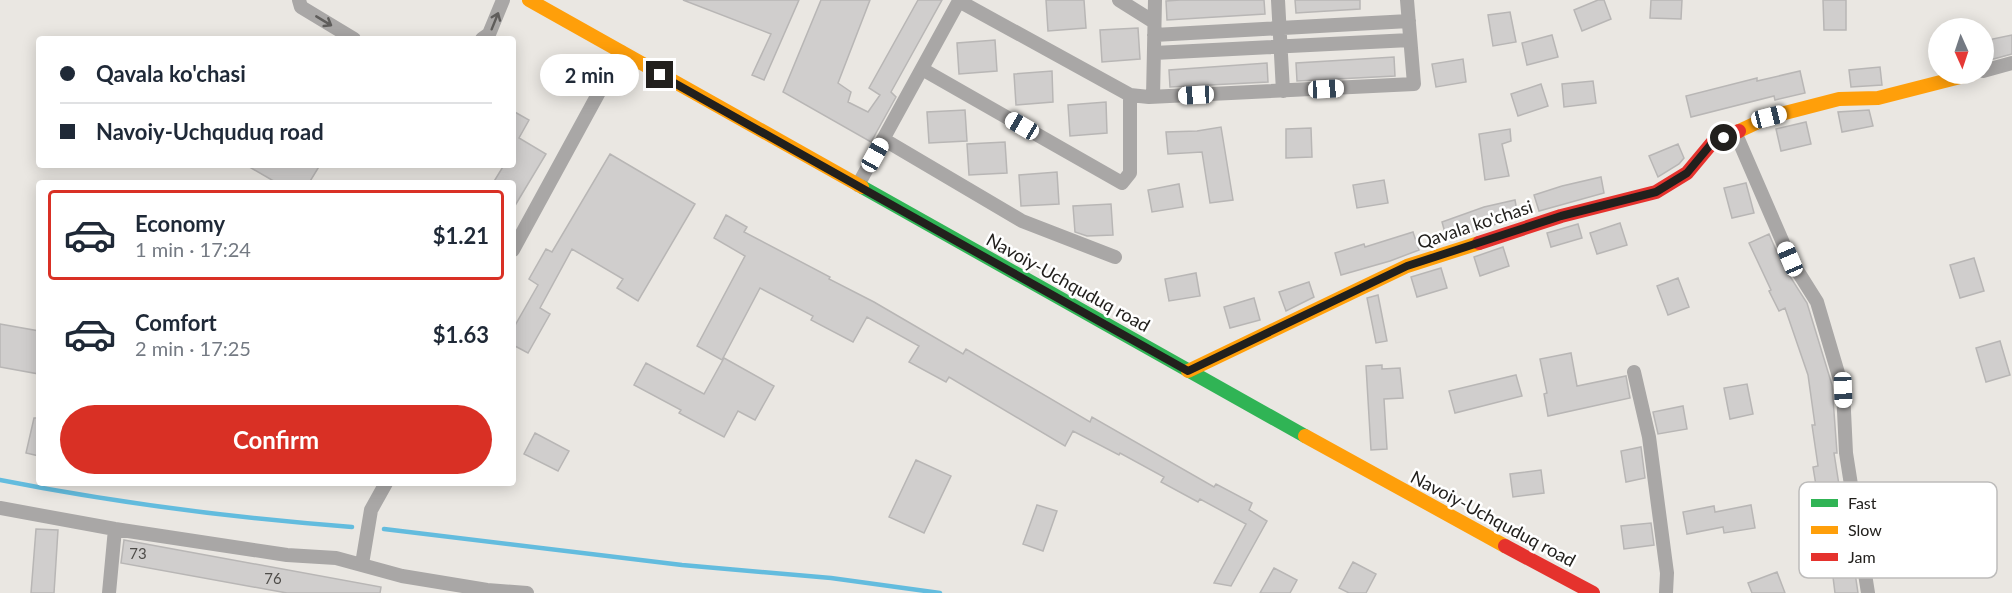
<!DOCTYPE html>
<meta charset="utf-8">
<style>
body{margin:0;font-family:Lato,sans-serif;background:#f6f6f7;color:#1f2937;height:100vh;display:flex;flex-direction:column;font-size:22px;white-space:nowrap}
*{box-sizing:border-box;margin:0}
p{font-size:20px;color:#747a83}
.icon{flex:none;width:33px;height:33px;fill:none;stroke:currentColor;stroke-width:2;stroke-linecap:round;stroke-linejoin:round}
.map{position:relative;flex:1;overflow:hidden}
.details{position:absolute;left:36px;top:180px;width:480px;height:306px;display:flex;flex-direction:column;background:#fff;border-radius:6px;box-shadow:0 3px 15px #0003}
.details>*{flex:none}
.banner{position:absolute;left:36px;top:36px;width:480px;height:132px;border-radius:6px;box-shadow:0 3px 15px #0003;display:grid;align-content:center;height:132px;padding:0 24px;background:#fff}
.needle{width:39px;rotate:177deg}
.controls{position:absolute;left:1928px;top:18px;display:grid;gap:12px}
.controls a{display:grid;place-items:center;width:66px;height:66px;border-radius:50%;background:#fff;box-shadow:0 3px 15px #0003;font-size:30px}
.end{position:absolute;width:27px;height:27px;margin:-14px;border:8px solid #22201d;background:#fff;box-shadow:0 0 0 3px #fff}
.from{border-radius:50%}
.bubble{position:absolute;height:42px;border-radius:21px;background:#fff;box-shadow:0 3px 15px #0003;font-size:20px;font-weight:700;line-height:42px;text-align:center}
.car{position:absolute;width:18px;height:36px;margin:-18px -9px;border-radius:8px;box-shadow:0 0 4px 2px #0007;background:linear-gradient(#fff 24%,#345 0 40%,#fff 0 76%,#345 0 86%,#fff 0)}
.banner b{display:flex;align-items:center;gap:21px;height:57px;font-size:22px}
.banner b+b{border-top:2px solid #e0e1e3}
.banner i{width:15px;height:15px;background:#1f2937}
ul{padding:10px 0 0;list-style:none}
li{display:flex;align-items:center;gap:18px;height:90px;margin:0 12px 9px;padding:0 12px;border:3px solid transparent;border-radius:6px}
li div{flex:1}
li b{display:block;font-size:22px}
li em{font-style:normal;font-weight:700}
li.active{border-color:#d93025}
li>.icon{width:54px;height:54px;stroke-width:1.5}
.cta{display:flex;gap:12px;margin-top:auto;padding:12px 24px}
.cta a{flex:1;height:69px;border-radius:36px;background:#d93025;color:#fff;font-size:24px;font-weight:700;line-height:69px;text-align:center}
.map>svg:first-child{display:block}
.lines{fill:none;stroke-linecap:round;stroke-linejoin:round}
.stream{stroke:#63bcde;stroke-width:4.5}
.building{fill:#d0cecd;stroke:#b8b6b5;stroke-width:1.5}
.street{stroke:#a9a7a6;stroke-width:14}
.fast{stroke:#30b455;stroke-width:14}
.slow{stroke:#ff9f0a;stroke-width:14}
.jam{stroke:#e5322d;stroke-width:14}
.oneway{stroke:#5f5d5b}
.route{stroke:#22201d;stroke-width:8}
.labels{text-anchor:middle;stroke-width:5;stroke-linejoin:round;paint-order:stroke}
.number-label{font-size:15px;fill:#4e4c49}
.street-label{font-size:18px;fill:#22201d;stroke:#fff}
.key{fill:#fff;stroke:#bdbcbb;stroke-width:1.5}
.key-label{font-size:16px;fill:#22201d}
</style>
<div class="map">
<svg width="2012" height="593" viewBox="0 0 2012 593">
<rect width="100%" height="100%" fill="#eae7e2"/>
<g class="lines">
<!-- stream -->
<path class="stream" d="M0,480C116,503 235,518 352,527
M384,529L682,565L831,578L940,593"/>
</g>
<!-- building -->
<path class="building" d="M683,0H799L764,80L752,75L771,34Z
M821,0H870L838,83L851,92L848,102L868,112L880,95L869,88L918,0H942L891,92L896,97L871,142L783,92Z
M1046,0H1084L1086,28L1048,31Z
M1180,0H1264L1265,14L1167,20L1166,1Z
M1295,0H1360V9L1296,13Z
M1598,0H1604L1611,19L1582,31L1574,10Z
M1651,0H1682L1681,19L1650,18Z
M1823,0H1846V30H1824Z
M1510,12L1516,42L1493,46L1488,15Z
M1138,28L1140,59L1102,62L1100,30Z
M1552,35L1558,57L1527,65L1522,43Z
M2012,35V54L1986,61L1983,41Z
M995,40L997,71L959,74L957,43Z
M1394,57L1395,76L1297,81L1296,63Z
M1463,59L1466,82L1436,87L1432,64Z
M1267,63L1268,82L1170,87L1169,70Z
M1880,67L1882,85L1851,87L1849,70Z
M1052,71L1053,102L1016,105L1014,74Z
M1800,71L1805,93L1775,100L1774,96L1691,117L1686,96L1757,78V81Z
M1593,81L1596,103L1564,107L1562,84Z
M1541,84L1548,106L1518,116L1511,94Z
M1106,102L1107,133L1070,136L1068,105Z
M965,110L967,141L929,143L927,112Z
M1869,110L1873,126L1842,132L1838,112Z
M513,111L529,120L519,138L546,154L513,209V183H493L504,165H513Z
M1806,122L1811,144L1781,151L1776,129Z
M1221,127L1233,200L1210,203L1202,152L1168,154L1166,132L1197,131Z
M1311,128L1312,157L1286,158V129Z
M1510,129L1511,141L1502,144L1509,176L1485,180L1479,134Z
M1005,142L1007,173L969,175L967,144Z
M1678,144L1684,158L1679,164L1658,177L1649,156Z
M610,154L695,204L638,301L617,288L623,279L572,249L540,308L550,314L528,353L513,345V329L538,285L529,279L546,249L552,252Z
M246,165H320L309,183H277Z
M1057,172L1059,204L1021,206L1019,175Z
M1601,177L1604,193L1539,211L1534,195L1562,186Z
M1384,180L1388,203L1357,208L1353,185Z
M1746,183L1754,213L1732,218L1724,188Z
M1179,184L1183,207L1152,212L1148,190Z
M1515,200L1518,217L1447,240L1442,222L1484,207Z
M1111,204L1113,235L1087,236L1075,232L1073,206Z
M726,215L747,227L744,232L830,277L829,279L874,302L963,354L966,349L1090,422L1092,417L1214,487L1216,484L1252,503L1249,510L1267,521L1231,586L1214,583L1246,524L1200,499L1198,502L1161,482L1164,477L1120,453L1119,455L1073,431L1065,446L949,377L946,382L909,362L919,346L867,317L853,342L811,320L813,316L760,288L722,360L697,346L745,256L714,238Z
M1620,223L1627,245L1597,254L1590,233Z
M1578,224L1582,238L1551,247L1547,233Z
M1413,232L1419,250L1390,261L1341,275L1335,253L1364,244L1365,247Z
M1769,234L1782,264L1807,303L1832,385L1837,453H1834L1847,536L1825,540L1813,467L1818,466L1812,425H1815L1808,375L1785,308L1779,311L1769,291L1771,290L1749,243Z
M1503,247L1509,266L1480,276L1474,257Z
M1974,258L1984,291L1960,298L1950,265Z
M1441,268L1447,288L1417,297L1411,277Z
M1196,273L1200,296L1169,301L1165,279Z
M1678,278L1689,307L1668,315L1657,286Z
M1309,282L1314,297L1286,311L1279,292Z
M1378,295L1387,341L1376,343L1367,298Z
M1254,298L1260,320L1230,328L1224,307Z
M0,324L39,331V374L0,367Z
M2000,341L2010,375L1986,382L1976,348Z
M1571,353L1577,386L1626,376L1630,398L1548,416L1544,394L1547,393L1540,359Z
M724,358L774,386L755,420L738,411L724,437L679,413L681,410L634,385L646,363L704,394Z
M1382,365V369L1400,368L1403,398L1384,399L1387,449L1371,450L1366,366Z
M1516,375L1522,396L1455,413L1449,391Z
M1747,384L1753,414L1730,419L1724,388Z
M1683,406L1687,429L1658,434L1653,412Z
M34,418H39V456L26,453Z
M535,433L569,451L558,471L524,454Z
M1641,447L1645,478L1626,482L1621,451Z
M916,460L951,476L924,533L889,517Z
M1541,470L1544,493L1513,497L1510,474Z
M1037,505L1057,511L1043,551L1023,544Z
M1751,505L1755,528L1724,533L1723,527L1687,534L1683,512L1714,506L1715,512Z
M1651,523L1654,545L1624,549L1621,526Z
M36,529L58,530L54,593H31Z
M124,540L381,587L380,593H287L121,563Z
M1353,562L1376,574L1366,593H1349L1339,588Z
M1854,566L1858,593H1835L1832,569Z
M1274,568L1297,580L1290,593H1260Z
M1777,572L1785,593H1752L1748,583Z"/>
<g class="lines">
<!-- street -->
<path class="street" d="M299,0L301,7L354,39
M1119,0L1154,22
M1278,0L1283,91
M1154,35L1409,21
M482,39L489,34L503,0
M1154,53L1410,40
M922,69L1122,183L1130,173V95
M1983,71L2012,63
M1153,97L1155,0
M1735,132L1790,259L1817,302L1843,390L1846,453L1868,593
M883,139L1022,221L1115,257
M858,185L959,1L1130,95L1149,97L1414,84L1407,0
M513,250L621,52
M1634,372L1649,437L1667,573L1666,593
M0,508L115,529L287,555L336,558L402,576L487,590L527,593
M362,564L371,510L386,483
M109,593L115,529"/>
<!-- fast -->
<path class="fast" d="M862,187L1305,436"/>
<!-- slow -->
<path class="slow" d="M529,0L862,187
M1739,131L1769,117L1839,99L1878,98L1972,74
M1188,371L1407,266L1479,243
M1305,436L1505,546"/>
<!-- jam -->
<path class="jam" d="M1479,243L1561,216L1656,192L1687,173L1712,143L1739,131
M1505,546L1593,593"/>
</g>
<!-- one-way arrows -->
<defs><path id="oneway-shaft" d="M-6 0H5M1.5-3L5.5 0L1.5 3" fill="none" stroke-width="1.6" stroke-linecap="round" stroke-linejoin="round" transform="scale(1.5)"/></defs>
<g class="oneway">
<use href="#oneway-shaft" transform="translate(324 21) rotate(31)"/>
<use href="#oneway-shaft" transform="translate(495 21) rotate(-68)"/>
</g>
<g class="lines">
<!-- route -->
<path class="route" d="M660,75L1188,371L1407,266L1561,216L1656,192L1687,173L1712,143L1724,138"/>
</g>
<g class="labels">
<!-- number labels -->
<g class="number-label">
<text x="138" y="559">73</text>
<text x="273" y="584">76</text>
</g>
<!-- street labels -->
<g class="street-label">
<text transform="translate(1475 225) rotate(-18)" y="6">Qavala ko'chasi</text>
<text transform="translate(1068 283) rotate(29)" y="6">Navoiy-Uchquduq road</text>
<text transform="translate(1493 519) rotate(28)" y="6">Navoiy-Uchquduq road</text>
</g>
</g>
<!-- legend -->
<rect x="1799" y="482" width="198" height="96" rx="9" class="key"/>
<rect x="1811" y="499" width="27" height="8" fill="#30b455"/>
<rect x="1811" y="526" width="27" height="8" fill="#ff9f0a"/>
<rect x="1811" y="553" width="27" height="8" fill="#e5322d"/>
<g class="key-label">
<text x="1848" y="509">Fast</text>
<text x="1848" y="536">Slow</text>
<text x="1848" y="563">Jam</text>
</g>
</svg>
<div class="controls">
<a><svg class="needle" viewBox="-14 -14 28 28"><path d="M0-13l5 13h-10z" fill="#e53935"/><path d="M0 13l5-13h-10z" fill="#747a83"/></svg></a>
</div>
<i class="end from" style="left:1724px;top:138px"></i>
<i class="end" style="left:660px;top:75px"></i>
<div class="bubble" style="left:540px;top:54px;width:99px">2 min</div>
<i class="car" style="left:1326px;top:89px;rotate:87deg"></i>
<i class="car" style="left:1196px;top:95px;rotate:267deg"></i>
<i class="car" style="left:1769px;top:117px;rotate:76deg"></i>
<i class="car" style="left:1022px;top:126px;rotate:300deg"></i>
<i class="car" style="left:875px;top:155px;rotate:29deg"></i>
<i class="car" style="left:1790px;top:259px;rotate:337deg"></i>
<i class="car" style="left:1843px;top:390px;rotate:178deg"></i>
<div class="banner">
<b><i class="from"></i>Qavala ko'chasi</b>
<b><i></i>Navoiy-Uchquduq road</b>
</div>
<section class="details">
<ul>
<li class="active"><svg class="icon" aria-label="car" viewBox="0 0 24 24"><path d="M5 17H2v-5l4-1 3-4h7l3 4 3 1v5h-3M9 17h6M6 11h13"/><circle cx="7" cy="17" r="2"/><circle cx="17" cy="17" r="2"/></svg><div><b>Economy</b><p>1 min · 17:24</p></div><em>$1.21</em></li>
<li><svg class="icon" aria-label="car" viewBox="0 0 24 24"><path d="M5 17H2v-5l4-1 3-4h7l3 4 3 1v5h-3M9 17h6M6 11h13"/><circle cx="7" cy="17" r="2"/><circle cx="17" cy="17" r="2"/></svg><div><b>Comfort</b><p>2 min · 17:25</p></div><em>$1.63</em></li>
</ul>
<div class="cta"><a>Confirm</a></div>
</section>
</div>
